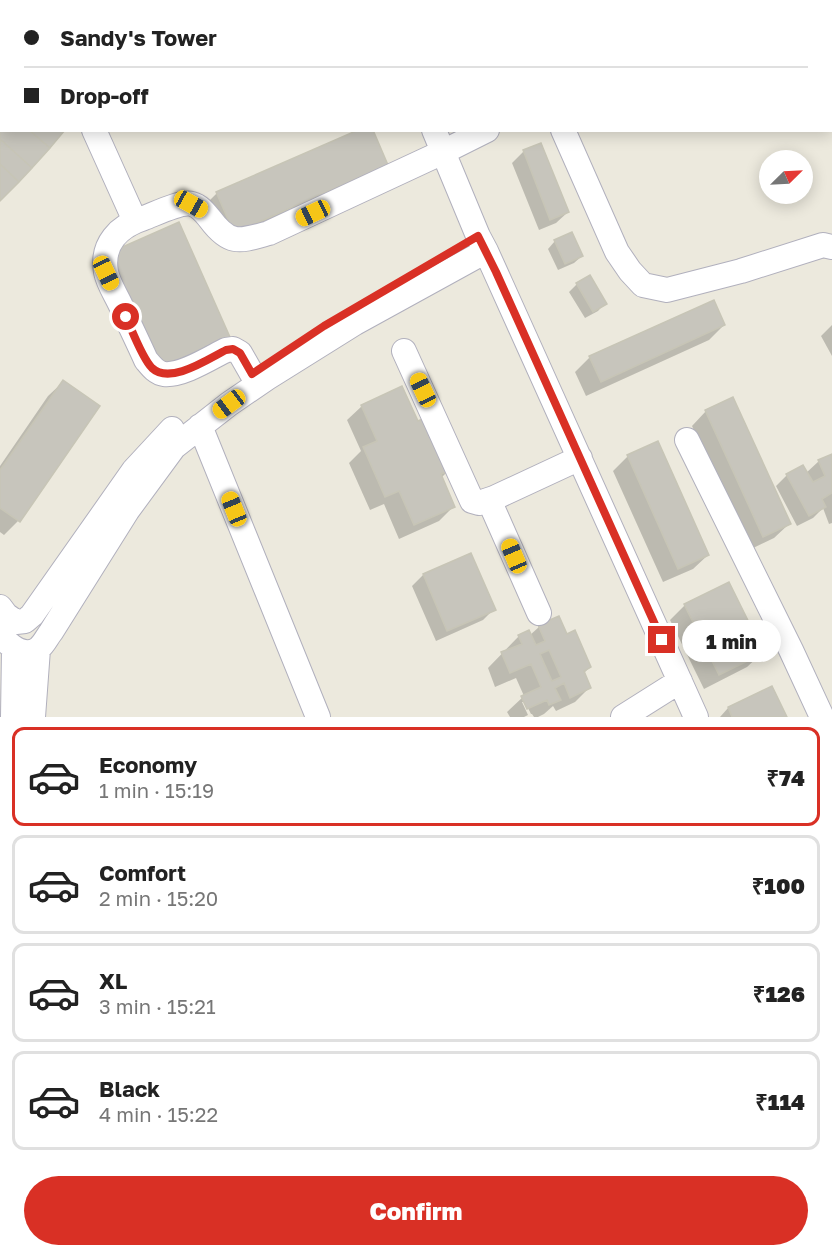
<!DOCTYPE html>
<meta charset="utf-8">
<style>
body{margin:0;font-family:"Golos Text",sans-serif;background:#f6f6f6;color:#222;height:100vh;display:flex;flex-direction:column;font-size:22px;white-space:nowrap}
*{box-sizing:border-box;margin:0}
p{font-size:20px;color:#767676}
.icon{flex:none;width:33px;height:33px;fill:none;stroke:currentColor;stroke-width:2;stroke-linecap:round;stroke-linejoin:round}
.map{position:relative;height:717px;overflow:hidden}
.details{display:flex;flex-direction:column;background:#fff;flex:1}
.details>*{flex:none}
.guide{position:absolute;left:0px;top:0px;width:832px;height:132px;box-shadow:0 3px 15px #0003;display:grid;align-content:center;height:132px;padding:0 24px;background:#fff}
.needle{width:39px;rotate:66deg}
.tools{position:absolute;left:759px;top:150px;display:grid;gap:12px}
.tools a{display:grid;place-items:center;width:54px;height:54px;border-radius:50%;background:#fff;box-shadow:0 3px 15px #0003;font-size:30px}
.end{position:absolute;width:27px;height:27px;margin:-14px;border:8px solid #d93025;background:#fff;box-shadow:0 0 0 3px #fff}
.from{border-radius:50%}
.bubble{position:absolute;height:42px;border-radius:21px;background:#fff;box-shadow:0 3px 15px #0003;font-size:20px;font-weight:800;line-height:42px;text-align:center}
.car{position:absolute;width:18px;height:36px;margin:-18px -9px;border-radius:8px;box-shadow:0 0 4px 2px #0007;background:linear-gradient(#f5c518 24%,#345 0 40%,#f5c518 0 76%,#345 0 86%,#f5c518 0)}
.guide b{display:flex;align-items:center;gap:21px;height:57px;font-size:22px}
.guide b+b{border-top:2px solid #e0e0e0}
.guide i{width:15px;height:15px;background:#222}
ul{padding:10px 0 0;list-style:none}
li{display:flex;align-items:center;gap:18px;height:99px;margin:0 12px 9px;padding:0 12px;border:3px solid #e0e0e0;border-radius:12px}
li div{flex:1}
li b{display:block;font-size:22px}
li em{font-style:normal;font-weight:800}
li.selected{border-color:#d93025}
li>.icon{width:54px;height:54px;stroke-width:1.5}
.primary-button{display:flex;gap:12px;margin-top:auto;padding:12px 24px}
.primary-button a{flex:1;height:69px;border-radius:36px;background:#d93025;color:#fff;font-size:24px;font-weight:800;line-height:69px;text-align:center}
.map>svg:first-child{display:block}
.shadow{fill:#0003}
.building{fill:#c7c5bc;stroke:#c7c5b6;stroke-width:1.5;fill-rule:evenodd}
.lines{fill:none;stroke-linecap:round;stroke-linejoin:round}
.minor-casing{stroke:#b1b0bd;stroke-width:26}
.major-casing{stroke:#ccc;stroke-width:32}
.minor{stroke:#fff;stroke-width:24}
.major{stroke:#ebe962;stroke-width:30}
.route{stroke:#d93025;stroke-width:8}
</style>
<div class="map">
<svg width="832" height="717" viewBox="0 0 832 717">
<rect width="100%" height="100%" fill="#ece9dd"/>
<!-- shadow -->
<path class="shadow" d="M445,0H484L485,2H445Z
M361,130L372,179L219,246L202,208L217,193Z
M541,145L568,212L556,223L539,230L512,163L523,152Z
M555,241L582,256L574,263L558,270L548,249Z
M589,277L605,303L598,311L585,318L569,292L576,285Z
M724,325L709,340L586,396L575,372L590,357Z
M832,325V356L821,336Z
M63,382L18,521L4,535L0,532V466L48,396Z
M362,406L450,469L441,478L453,507L439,521L399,539L384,504L370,510L349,463L361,451L347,420Z
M706,411L789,524L774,538L749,550L692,426Z
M628,456L708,555L693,569L663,582L613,471Z
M832,456V523L829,524L823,508L813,518L797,526L776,486L787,475L806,473L819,461Z
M423,575L494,609L483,620L436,641L412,586Z
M685,605L762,653L747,667L704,689L670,620Z
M539,627L566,636L590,667L583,674L590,687L575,702L556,711L553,706L544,714L538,717H534L532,714H531L525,702H522L528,715L524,717H510L507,712L524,696L516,678L495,687L488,668L519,636L530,635Z
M771,688L785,717H720L728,708Z"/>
<!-- building -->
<path class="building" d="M2,119V130H29L50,148L32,168L0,139V121Z
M29,130H65L50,148Z
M358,130H373L388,165L234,233L216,192Z
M0,139L32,168L19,182L0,164Z
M541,143L569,212L550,220L523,150Z
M0,164L19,182L0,201Z
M179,222L230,337L161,368L109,253Z
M572,232L583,256L565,264L554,240Z
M590,275L607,304L593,312L576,283Z
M714,300L725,325L601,382L589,356Z
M63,380L100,406L20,522L0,508V470Z
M402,386L418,421L429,416L452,470L441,474L455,507L414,525L399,491L385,497L363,447L377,441L361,405Z
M733,397L791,524L763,537L705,410Z
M658,441L709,555L678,569L627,455Z
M832,454V493L822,499L826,507L809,516L786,474L803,465L813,482L825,476L818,460Z
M471,553L496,610L447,631L423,574Z
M729,582L764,653L719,675L684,604Z
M559,616L567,634L575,630L591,667L584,671L591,688L570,698L564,683L555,688L561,700L549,705L547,700L527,709L521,696L541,687L531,664L510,673L501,652L522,644L518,635L529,630L536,645L545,641L538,625ZM549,650L561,677L552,681L540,654Z
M772,686L787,717H732L728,707Z"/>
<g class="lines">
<defs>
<path id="minor" d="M59,0L60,2
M284,0L285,2
M375,0L376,2
M451,0V2
M108,2L109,0
M94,130L135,221
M434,130L478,236L486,251L696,717
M563,130L617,252L630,271L643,285L667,290L741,271L823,245L832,247
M404,351L472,501L479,503L494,498L580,458
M252,374L240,353L233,349L226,350C210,358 182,376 164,374C156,373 151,366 146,360C138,342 129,324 121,306C116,295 108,283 106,272C101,244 119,226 144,218C155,214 181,201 192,204C200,206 205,213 210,219C230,246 240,241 269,233L443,152L487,130
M200,426L318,717
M687,440L791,650L822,717
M489,500L539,613
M0,607L6,615L16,622L25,621L32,615L134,470L172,429
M0,635C9,645 25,660 39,648C44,644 47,637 51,632L127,511L174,447L229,404L267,378L355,323L486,251
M13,717L14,649
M33,717L38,649
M623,717L680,681"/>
<path id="major" d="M12,2L14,0"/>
</defs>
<!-- minor casing -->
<use href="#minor" class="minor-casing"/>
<!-- major casing -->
<use href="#major" class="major-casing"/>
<!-- minor -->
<use href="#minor" class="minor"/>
<!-- major -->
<use href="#major" class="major"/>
</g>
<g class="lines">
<!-- route -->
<path class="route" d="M126,317C132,330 142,358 152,368C170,385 208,359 226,350L233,349L240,353L252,374L324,326L478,236L496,272L662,640"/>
</g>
</svg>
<div class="tools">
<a><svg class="needle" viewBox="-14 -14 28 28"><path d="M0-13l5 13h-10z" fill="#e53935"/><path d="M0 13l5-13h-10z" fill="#767676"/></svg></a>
</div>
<i class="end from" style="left:126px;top:317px"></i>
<i class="end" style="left:662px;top:640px"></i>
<div class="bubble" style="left:682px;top:620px;width:99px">1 min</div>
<i class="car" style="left:191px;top:204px;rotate:119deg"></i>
<i class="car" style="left:313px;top:213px;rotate:245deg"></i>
<i class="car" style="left:106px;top:273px;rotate:155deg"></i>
<i class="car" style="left:423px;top:390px;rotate:335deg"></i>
<i class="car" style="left:229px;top:404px;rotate:233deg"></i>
<i class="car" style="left:234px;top:509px;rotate:338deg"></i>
<i class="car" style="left:514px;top:556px;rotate:337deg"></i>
<div class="guide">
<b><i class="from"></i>Sandy's Tower</b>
<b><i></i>Drop-off</b>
</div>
</div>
<section class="details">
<ul>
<li class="selected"><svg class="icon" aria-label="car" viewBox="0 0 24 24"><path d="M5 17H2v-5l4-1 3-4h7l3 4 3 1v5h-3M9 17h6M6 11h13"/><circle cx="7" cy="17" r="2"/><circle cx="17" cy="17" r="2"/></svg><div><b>Economy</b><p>1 min · 15:19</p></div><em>₹74</em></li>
<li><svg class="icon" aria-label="car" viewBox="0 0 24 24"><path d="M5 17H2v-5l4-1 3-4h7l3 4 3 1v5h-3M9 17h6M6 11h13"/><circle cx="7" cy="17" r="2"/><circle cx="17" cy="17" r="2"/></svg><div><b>Comfort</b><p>2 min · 15:20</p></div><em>₹100</em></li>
<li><svg class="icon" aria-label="car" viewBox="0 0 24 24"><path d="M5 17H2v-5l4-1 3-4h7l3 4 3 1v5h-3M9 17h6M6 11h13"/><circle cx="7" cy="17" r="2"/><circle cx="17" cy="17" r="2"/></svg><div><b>XL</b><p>3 min · 15:21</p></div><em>₹126</em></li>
<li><svg class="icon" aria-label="car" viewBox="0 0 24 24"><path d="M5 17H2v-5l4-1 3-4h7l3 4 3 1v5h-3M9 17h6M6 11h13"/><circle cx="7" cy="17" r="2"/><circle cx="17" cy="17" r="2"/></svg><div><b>Black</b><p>4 min · 15:22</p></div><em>₹114</em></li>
</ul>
<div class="primary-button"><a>Confirm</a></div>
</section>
